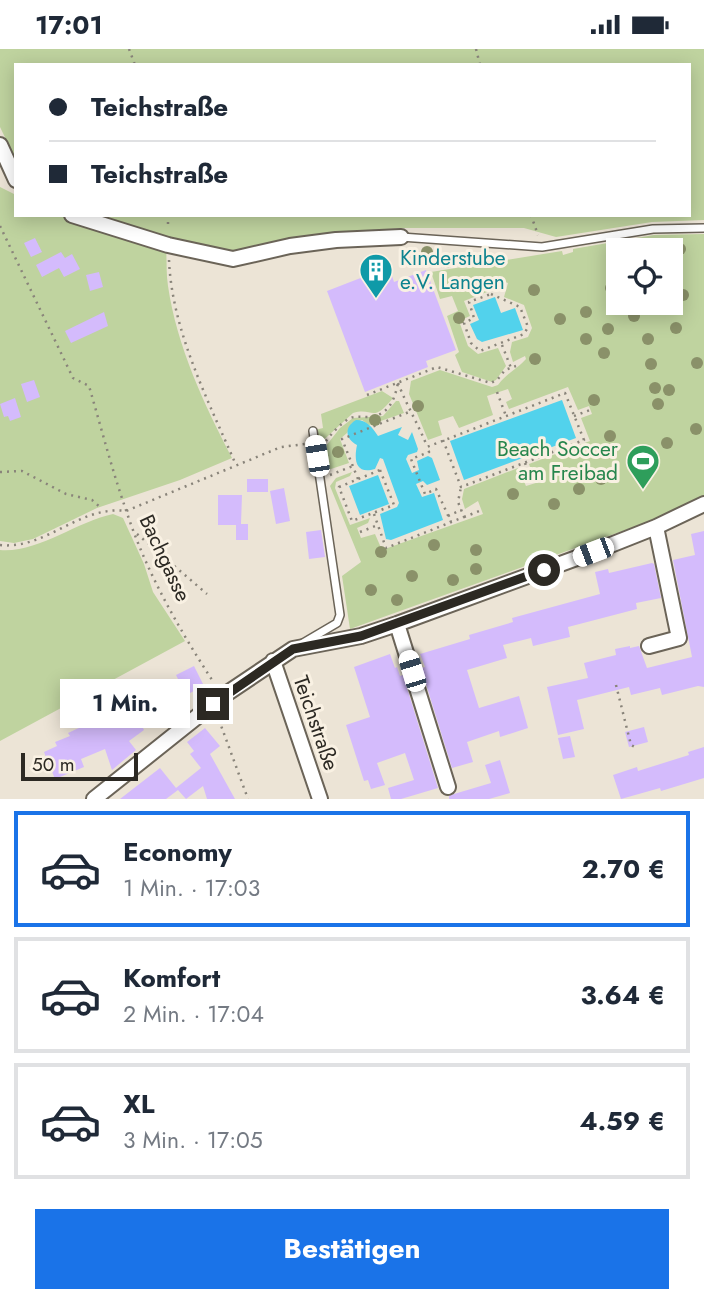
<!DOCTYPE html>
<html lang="de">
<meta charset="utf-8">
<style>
body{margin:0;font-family:Jost,sans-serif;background:#f2f2f3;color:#1f2937;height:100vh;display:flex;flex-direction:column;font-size:26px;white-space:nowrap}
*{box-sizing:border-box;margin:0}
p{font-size:23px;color:#747a83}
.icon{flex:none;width:38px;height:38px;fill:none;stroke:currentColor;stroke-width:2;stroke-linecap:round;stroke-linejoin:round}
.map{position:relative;height:750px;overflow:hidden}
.side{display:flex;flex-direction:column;background:#fff;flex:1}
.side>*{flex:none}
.banner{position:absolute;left:14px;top:14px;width:677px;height:154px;border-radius:0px;box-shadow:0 4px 18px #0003;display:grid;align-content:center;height:154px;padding:0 35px;background:#fff}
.controls{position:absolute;left:606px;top:189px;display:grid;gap:14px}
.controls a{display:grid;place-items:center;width:77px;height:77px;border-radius:0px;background:#fff;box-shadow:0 4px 18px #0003;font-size:35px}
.scale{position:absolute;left:21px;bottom:18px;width:117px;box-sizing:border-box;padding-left:7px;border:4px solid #2c2923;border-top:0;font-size:19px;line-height:24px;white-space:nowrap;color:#2c2923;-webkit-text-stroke:5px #f9f1e3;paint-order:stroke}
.end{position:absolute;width:32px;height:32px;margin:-16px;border:9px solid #2c2923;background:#fff;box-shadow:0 0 0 4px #fff}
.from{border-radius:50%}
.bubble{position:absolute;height:49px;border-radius:0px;background:#fff;box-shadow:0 4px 18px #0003;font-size:23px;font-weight:700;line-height:49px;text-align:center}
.car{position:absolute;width:21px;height:42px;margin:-21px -10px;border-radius:9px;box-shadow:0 0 5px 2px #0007;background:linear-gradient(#fff 24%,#345 0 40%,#fff 0 76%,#345 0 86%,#fff 0)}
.banner b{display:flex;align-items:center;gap:24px;height:66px;font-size:26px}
.banner b+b{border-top:2px solid #e0e1e3}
.banner i{width:18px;height:18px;background:#1f2937}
ul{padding:12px 0 0;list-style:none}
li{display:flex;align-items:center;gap:21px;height:116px;margin:0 14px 10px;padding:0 21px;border:4px solid #e0e1e3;border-radius:0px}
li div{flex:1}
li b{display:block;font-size:26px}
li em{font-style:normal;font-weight:700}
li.on{border-color:#1a73e8}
li>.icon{width:63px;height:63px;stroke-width:1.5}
.action{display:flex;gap:14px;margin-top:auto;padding:14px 35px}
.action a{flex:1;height:80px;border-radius:0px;background:#1a73e8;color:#fff;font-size:28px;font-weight:700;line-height:80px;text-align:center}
.status{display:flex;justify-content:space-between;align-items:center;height:49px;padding:0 35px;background:#fff;direction:ltr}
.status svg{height:19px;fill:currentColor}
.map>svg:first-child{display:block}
.green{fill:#bfd39f;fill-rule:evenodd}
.water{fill:#52d2ec}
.building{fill:#d4bbfc}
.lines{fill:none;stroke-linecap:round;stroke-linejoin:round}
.lane-casing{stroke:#6b6458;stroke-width:10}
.street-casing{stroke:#6b6458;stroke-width:18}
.path{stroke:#89847a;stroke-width:2.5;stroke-dasharray:2 5;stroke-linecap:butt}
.lane{stroke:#fff;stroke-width:7}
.street{stroke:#fff;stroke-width:14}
.tree{fill:#8a9169}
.route{stroke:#2c2923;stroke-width:9}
.labels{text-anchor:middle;stroke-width:6;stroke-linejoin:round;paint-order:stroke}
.culture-label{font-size:21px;fill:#0d838f;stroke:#f9f1e3;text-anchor:start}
.leisure-label{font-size:21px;fill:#27864d;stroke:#f9f1e3;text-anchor:end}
.street-label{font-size:21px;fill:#2c2923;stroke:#f9f1e3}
</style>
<div class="status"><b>17:01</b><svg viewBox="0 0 49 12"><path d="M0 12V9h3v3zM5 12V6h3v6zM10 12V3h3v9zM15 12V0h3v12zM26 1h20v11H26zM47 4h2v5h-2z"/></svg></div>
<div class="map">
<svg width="704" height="750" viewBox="0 0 704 750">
<rect width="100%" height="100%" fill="#ece4d6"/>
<!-- green -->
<path class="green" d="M0,0H704V171L652,173L556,188L524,179H404L328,184L239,204L178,192L95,166H690V16H16V111L0,78Z
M0,138L16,146V166H61L86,177L166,199C167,211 166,224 168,237C177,298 204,355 232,409L180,431L97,459L33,490L14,494L0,492Z
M704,185V447L653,471L350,580L342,527L361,513L330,437L336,429L352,423L350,427L336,433L335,439L350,476L370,469L368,474L357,479L361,489L375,485L382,501L483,465L478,452L465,460L462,450L464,440L518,419L526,437L539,433L536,423L532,424L529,415L590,392L581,369L592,365L589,357L578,361L568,338L509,360L506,353L512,350L508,340L487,347L493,366L459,379L453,367L438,372L442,386L428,391L409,345L411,332L440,321L492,338L498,336C508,323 516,321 526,310L525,307L513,313L510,303L512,293L528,288L532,279L524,256L504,248L508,234L495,230L487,243L464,252L470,267L459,272L468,297L478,305L498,299L506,317L496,331L492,333L462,323L455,306L459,303L447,267L458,262L452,247L440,250L431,223L562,202L563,206L573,203V200L654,186ZM618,201H670V254H618Z
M382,342L393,349C372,375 374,358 353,364L317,397L315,381L323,379L321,365Z
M396,352H399L404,364L369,376L362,371L352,374L347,384L340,390L349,414L328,421L322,402L340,379L353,369L383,367Z
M113,465L123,469L144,515L153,543L185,592L0,692V501C39,504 75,473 113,465Z"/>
<!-- water -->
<path class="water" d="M495,248L501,264L515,259L523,281L482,293L477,290L470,275L479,271L473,256Z
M562,351L576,389L464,431L450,392Z
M356,371C367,371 372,378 378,387L402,378L398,386L408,391L412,383L418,400L417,403L408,406L406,410L412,424L419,421L417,412L428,407L432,409L440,431L427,436L423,432L416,435L422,448L434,444L443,471L391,491L386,490L380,465L397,458L399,454L383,410L380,409L375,420C355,426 354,410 357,396C345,390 344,378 356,371Z
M378,426L389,455L360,466L349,437Z"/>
<!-- building -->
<path class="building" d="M35,189L42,203L31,208L24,194Z
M61,203L65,209L72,205L80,220L64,228L59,219L42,228L36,216Z
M389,218L394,233L426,221L456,301L426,312L428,318L365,343L327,242Z
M99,223L103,238L90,242L86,226Z
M104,263L108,277L71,294L65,282Z
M34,331L40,348L27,353L21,335Z
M15,349L21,368L10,372L8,367L4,368L0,355Z
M247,430H268V443H247Z
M284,439L290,472L276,475L270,442Z
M218,446H242L241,475H248V491H236V476H218Z
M321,481L325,508L309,510L306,483Z
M704,482V638L698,637L662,646L660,639L631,646L629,638L577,651L584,680L558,686L547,638L588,629L584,614L616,606L615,600L630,597V599L639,597L647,619L692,608L673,511L695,506L691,485Z
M652,514L654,515L661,549L636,554L637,560L568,578L570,588L533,597L531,589L503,596L507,609L467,621L479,659L519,647L528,679L500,688L499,682L467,693L473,713L452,719L421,619L425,618L420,605L470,590L469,586L513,573L512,569L600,545L595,523L608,520L609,524Z
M390,605L395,619L397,618L400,627L403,626L438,739L401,750H391L388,739L414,731L405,704L377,714L385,736L371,740L368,731L364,732L346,676L370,668L354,618Z
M194,617L204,637L186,646L176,626Z
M143,633L164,657L142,677L144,681L129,692L136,701L112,721L105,700L81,710L84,718L55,730L44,703L57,697L55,693L70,687L68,684L81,678L79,675L116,660L111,654L123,644L125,647Z
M644,678L648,693L629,698L625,683Z
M205,679L220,697L210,705L235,750H207L203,737L186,750L178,741L166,750H120L160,719L176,739L201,719L190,705L194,702L187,693Z
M570,687L575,708L563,710L558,689Z
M704,698V729L661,742L660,739L621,750L613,726L637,718L638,722L689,706L688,703Z
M500,711L510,744L489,750H449V747L454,745L491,734L485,716Z"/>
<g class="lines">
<defs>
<path id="lane" d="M401,188L542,198L653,180L704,179
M303,594L337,574L340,566L313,382"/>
<path id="street" d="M0,96L16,131
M72,166L168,196L233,210L290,197L336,191L401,188
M397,575L448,738
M649,597L679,589L656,478
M273,612L320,750
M94,750L223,647L293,600L361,587L397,575L593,503L656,478L704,455"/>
</defs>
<!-- lane casing -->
<use href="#lane" class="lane-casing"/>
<!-- street casing -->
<use href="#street" class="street-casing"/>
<!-- path -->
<path class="path" d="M129,0L135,16
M476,0L480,16
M168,166V180
M531,166L538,186
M0,177L73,329L89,337C101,378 112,421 126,461C146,523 179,580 214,634
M169,211C172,282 208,351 236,416
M491,245L520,258L528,278L524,285L480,302L471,294L464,274L474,269L469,253Z
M502,296L511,319
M398,334C407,357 418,375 427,397
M497,343L506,367
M367,346L437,318L491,334L498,330L505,321L516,317
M574,367L590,361
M443,391L461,438L584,391L565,344L427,398L429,403L411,410L425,445L436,440L451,473
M326,392C332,384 341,374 350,369C356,367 361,368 367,368C388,367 394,353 398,334
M525,414L531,430L537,428
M380,421L394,456L352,472L339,438Z
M0,423L22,422L66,445L92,451L102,460
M330,426L353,417
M358,430L342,390L409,363
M374,465L386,499L464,468L458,453L461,438
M448,467L461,461
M464,468L482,461
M360,483L378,476
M137,485L207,545
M0,496C46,501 79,456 126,462L281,398L305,395
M616,636L631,696L635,698
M219,671L248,750"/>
<!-- lane -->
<use href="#lane" class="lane"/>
<!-- street -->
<use href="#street" class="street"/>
</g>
<!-- trees -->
<g class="tree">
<circle cx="680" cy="200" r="6"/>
<circle cx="427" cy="203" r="6"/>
<circle cx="477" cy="211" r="6"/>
<circle cx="446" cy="213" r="6"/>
<circle cx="488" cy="234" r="6"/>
<circle cx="611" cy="239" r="6"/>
<circle cx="534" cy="241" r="6"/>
<circle cx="683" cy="246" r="6"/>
<circle cx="586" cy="263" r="6"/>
<circle cx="634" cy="267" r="6"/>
<circle cx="459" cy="269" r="6"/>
<circle cx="560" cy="270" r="6"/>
<circle cx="676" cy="279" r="6"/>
<circle cx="608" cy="280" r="6"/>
<circle cx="586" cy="290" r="6"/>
<circle cx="648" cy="290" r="6"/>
<circle cx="604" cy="304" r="6"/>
<circle cx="535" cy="310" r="6"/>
<circle cx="697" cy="314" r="6"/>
<circle cx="651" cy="315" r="6"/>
<circle cx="655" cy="339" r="6"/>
<circle cx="669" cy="341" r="6"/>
<circle cx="594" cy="351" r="6"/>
<circle cx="658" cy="355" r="6"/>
<circle cx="418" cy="357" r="6"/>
<circle cx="375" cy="371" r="6"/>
<circle cx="696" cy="380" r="6"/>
<circle cx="610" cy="387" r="6"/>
<circle cx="667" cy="394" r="6"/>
<circle cx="338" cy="403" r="6"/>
<circle cx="601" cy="430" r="6"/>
<circle cx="579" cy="440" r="6"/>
<circle cx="513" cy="445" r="6"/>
<circle cx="554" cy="455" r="6"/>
<circle cx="434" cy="496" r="6"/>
<circle cx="476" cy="501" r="6"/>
<circle cx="381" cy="503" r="6"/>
<circle cx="476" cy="520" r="6"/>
<circle cx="412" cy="527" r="6"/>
<circle cx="453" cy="531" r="6"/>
<circle cx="371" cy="541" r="6"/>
<circle cx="397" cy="551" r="6"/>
</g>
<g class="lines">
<!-- route -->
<path class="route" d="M213,655L293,600L361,587L544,521"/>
</g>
<!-- icons -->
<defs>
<symbol id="building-pin" viewBox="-11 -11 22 30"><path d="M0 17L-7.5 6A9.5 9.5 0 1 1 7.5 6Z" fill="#0f9aa8" stroke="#f9f1e3"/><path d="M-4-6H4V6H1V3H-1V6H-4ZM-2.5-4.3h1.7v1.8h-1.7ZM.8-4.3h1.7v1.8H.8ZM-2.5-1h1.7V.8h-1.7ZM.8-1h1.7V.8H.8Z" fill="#fff"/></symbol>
<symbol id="stadium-pin" viewBox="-11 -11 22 30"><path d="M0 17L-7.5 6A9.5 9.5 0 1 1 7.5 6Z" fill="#2e9e5b" stroke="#f9f1e3"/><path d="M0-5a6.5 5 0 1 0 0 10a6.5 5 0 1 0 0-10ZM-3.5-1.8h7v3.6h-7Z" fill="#fff"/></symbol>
</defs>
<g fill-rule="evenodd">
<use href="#building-pin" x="357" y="202" width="38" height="52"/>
<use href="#stadium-pin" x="624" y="393" width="38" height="52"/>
</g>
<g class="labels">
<!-- culture labels -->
<g class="culture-label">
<text x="400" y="216">Kinderstube<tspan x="400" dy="24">e.V. Langen</tspan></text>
</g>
<!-- leisure labels -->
<g class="leisure-label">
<text x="618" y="407">Beach Soccer<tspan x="618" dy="24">am Freibad</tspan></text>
</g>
<!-- street labels -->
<g class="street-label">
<text transform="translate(165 509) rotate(65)" y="7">Bachgasse</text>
<text transform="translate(316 674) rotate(71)" y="7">Teichstraße</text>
</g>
</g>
</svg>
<div class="controls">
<a><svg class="icon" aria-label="locate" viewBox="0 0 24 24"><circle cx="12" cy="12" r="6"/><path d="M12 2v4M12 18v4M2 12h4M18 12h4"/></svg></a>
</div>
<div class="scale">50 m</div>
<i class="end from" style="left:544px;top:521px"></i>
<i class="end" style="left:213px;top:655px"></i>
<div class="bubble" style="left:60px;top:630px;width:130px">1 Min.</div>
<i class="car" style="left:317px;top:407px;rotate:351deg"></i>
<i class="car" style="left:593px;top:503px;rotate:249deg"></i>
<i class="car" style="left:412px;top:622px;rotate:343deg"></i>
<div class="banner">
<b><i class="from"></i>Teichstraße</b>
<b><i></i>Teichstraße</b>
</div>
</div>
<section class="side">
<ul>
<li class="on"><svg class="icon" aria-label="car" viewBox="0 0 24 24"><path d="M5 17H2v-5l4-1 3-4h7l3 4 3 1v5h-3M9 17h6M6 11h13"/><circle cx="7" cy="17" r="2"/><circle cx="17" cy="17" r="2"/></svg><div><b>Economy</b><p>1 Min. · 17:03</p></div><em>2.70 €</em></li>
<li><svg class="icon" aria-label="car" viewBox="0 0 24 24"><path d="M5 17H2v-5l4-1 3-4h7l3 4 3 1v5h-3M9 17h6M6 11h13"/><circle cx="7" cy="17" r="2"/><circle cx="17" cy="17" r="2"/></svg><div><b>Komfort</b><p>2 Min. · 17:04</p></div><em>3.64 €</em></li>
<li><svg class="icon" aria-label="car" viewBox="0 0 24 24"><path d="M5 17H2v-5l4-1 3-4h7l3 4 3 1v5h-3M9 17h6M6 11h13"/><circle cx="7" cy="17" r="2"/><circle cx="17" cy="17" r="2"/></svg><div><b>XL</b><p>3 Min. · 17:05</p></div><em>4.59 €</em></li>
</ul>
<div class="action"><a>Bestätigen</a></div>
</section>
